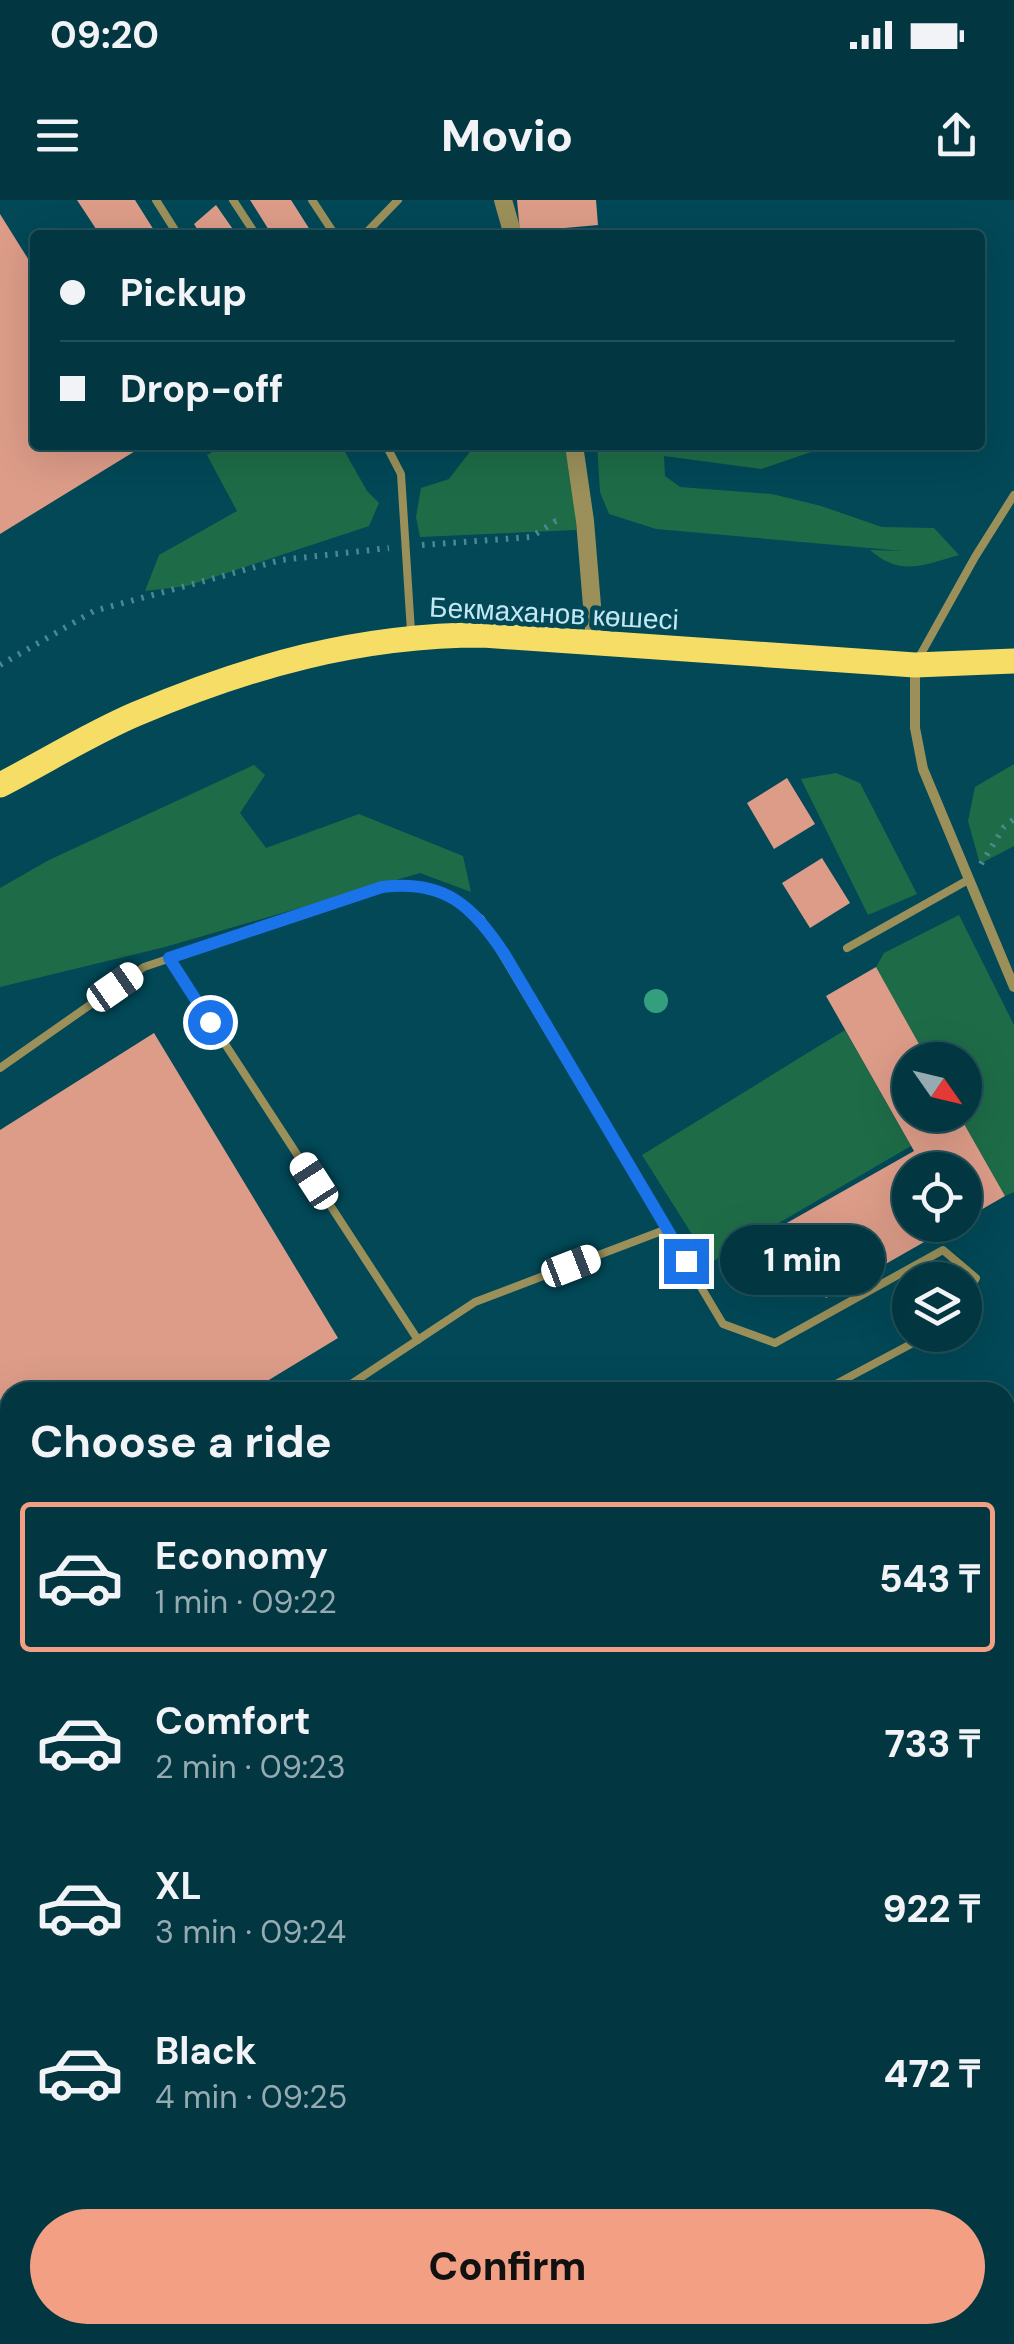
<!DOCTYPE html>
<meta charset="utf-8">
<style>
body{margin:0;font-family:"DM Sans",sans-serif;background:#0c3e48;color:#f1f3f6;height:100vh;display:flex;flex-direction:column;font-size:38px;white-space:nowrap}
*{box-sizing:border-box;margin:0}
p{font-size:32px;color:#96abb1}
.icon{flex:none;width:55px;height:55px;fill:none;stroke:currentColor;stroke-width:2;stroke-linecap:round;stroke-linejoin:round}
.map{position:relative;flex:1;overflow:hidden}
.details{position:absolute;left:0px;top:1182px;width:1015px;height:962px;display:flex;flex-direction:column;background:#023641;border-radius:30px 30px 0 0;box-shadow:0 10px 40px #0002,0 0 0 2px #23505a}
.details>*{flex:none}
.banner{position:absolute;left:30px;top:30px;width:955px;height:220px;border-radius:10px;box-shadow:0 10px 40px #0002,0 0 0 2px #23505a;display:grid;align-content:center;height:220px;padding:0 30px;background:#023641}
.needle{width:65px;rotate:124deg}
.controls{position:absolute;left:892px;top:842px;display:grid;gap:20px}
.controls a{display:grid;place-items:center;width:90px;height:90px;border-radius:50%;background:#023641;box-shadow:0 10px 40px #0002,0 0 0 2px #23505a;font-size:50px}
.end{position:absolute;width:45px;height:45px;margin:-22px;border:12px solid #1a73e8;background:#fff;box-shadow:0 0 0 5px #fff}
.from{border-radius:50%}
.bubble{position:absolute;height:70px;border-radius:35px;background:#023641;box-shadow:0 10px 40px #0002,0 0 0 2px #23505a;font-size:32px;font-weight:800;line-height:70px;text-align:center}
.car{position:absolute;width:30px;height:60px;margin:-30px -15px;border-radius:12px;box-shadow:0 0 8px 2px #0007;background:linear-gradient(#fff 24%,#345 0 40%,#fff 0 76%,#345 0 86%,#fff 0)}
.banner b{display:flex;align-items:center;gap:35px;height:95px;font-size:38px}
.banner b+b{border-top:2px solid #23505a}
.banner i{width:25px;height:25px;background:#f1f3f6}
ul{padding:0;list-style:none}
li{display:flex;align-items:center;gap:30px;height:150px;margin:0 20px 15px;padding:0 10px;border:5px solid transparent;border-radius:10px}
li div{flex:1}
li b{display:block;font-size:38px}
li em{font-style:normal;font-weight:800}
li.on{border-color:#f39f84}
li>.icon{width:90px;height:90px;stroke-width:1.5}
h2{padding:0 30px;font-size:45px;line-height:120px}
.primary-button{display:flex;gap:20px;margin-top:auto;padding:20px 30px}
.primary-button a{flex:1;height:115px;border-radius:60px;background:#f39f84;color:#111;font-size:40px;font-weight:800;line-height:115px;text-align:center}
.status{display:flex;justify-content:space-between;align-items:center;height:70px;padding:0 50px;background:#023641;direction:ltr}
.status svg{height:28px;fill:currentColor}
header{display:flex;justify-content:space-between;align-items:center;height:130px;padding:0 30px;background:#023641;font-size:45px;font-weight:800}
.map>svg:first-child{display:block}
.green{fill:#1e6c47}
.building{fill:#dc9c88}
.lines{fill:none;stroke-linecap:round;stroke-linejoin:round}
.path{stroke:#4d8694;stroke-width:6;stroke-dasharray:2.5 8;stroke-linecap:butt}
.service{stroke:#9b905a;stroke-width:8}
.minor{stroke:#9b905a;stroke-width:10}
.tertiary{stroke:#9b905a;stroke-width:18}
.primary{stroke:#f6de66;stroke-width:25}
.rail-casing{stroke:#a0cbd7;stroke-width:11}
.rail{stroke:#024857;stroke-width:8;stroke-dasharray:22;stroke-linecap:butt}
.tree{fill:#339f7f}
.route{stroke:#1a73e8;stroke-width:12}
.labels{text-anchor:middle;stroke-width:10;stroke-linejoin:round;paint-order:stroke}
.street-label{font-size:28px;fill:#c3e8f3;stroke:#024857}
</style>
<div class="status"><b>09:20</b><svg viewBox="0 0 49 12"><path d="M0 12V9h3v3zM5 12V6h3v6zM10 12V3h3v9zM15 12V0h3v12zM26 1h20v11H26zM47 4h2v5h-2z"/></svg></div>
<header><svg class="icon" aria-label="menu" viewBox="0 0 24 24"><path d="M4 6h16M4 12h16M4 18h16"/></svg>Movio<svg class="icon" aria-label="share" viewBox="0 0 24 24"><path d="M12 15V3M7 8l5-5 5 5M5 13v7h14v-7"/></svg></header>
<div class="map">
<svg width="1014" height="2144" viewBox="0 0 1014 2144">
<rect width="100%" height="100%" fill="#024857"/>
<!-- green -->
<path class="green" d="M225,245H341L367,291L379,303L369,326L187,386L145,391L159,355L237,311L207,255Z
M475,245H565L575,271L576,330L420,337L416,317L421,288L449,279Z
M597,245L823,248L761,269L664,256L665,276L680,287L772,294L821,306L882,327L934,328L959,355C924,365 900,377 870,350L903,351L656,329L609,314L600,292Z
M1014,564V646L980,664L968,621L975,587Z
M254,565L265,575L240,613L266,648L359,614L463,656L471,692L420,673L165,747L0,787V688L49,660Z
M836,573L860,583L917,694L868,715L801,579Z
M959,715L1014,825V992L1005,996L959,915H965V860H928L876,767L884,753Z
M845,830L911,946L710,1063L642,955Z"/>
<!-- building -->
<path class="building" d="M77,0H135L157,35H100Z
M250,0H291L312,33L272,35Z
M517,0H596L598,25L520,32Z
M216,5L237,35H201L194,24Z
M0,14L35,70V245H145L0,334Z
M787,578L815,624L774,649L747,603Z
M822,658L850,703L810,728L782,683Z
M876,767L928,860H910V915H959L1005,996L965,1019V970H910V1025H954L826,1098L785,1024L914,951L826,796Z
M154,833L338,1138L249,1192H10V1338L0,1344V930Z
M1005,1307L1014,1321V1514L1005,1500Z
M10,1728V1812L0,1818V1734Z
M1014,1896V2002L1010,2005L1005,1995V1902Z"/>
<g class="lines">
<!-- path -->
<path class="path" d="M422,345L531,337L556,321H564
M0,465L94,411L281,360L389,348
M981,664L1004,627L1014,619"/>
<!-- service -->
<path class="service" d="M156,0L178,35
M233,0L256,35
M312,0L335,35
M364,35L398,0
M386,245L401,274L411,432
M917,461L975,357L1014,295
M847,748L968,680
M169,758L418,1140
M0,868L144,767L382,687C426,682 446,693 481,719L723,1124L775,1143L943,1050L976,1078L965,1097
M339,1192L475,1102L667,1029
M821,1192L928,1135
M0,1417L10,1410
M1005,1840L1014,1834
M0,1974L10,1968
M530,2144L551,2135"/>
<!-- minor -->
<path class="minor" d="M915,467V528L923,569L1014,787"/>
<!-- tertiary -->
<path class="tertiary" d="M503,0L513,35
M574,245L585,321L595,442"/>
<!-- primary -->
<path class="primary" d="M0,585C45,562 89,534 136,514C249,466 359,435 483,435L915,465L1014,461"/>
<defs>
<path id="rail" d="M0,1673L10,1667"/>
</defs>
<!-- rail casing -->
<use href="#rail" class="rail-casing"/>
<!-- rail -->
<use href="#rail" class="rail"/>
</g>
<!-- trees -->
<circle class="tree" cx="656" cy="801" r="12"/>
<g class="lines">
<!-- route -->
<path class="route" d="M210,822L169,758L382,687C444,679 472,705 505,755L686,1061"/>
</g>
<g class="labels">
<!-- street labels -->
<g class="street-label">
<text transform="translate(554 413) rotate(3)" y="10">Бекмаханов көшесі</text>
</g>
</g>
</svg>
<div class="controls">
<a><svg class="needle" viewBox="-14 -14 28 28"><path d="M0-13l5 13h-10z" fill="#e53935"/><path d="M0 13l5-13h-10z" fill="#96abb1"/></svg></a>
<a><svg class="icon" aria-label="locate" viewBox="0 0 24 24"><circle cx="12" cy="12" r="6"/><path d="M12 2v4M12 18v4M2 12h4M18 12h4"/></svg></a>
<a><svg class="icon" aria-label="layers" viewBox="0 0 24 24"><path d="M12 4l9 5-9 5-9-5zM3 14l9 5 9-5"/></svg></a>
</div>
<i class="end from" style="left:210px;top:822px"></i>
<i class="end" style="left:686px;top:1061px"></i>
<div class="bubble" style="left:720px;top:1025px;width:165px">1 min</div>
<i class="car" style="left:115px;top:787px;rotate:55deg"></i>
<i class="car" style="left:314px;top:981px;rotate:327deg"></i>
<i class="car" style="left:571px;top:1066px;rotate:69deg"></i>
<div class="banner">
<b><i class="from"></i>Pickup</b>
<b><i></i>Drop-off</b>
</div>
<section class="details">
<h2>Choose a ride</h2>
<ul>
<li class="on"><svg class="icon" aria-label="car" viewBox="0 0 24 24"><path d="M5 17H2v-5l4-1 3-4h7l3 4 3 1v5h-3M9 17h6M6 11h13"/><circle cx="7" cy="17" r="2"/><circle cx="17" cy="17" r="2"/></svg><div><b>Economy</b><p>1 min · 09:22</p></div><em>543 ₸</em></li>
<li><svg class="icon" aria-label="car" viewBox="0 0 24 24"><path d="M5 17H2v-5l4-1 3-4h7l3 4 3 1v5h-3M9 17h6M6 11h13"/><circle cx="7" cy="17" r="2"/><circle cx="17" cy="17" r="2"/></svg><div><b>Comfort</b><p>2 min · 09:23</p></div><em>733 ₸</em></li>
<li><svg class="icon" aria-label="car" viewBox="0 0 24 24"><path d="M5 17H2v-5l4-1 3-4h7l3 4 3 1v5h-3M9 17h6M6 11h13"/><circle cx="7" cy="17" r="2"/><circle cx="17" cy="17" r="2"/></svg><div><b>XL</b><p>3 min · 09:24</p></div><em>922 ₸</em></li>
<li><svg class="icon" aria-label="car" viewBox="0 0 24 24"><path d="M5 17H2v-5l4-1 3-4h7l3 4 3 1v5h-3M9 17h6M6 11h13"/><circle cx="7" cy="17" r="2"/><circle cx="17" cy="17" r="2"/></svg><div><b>Black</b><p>4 min · 09:25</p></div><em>472 ₸</em></li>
</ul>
<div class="primary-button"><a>Confirm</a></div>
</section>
</div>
